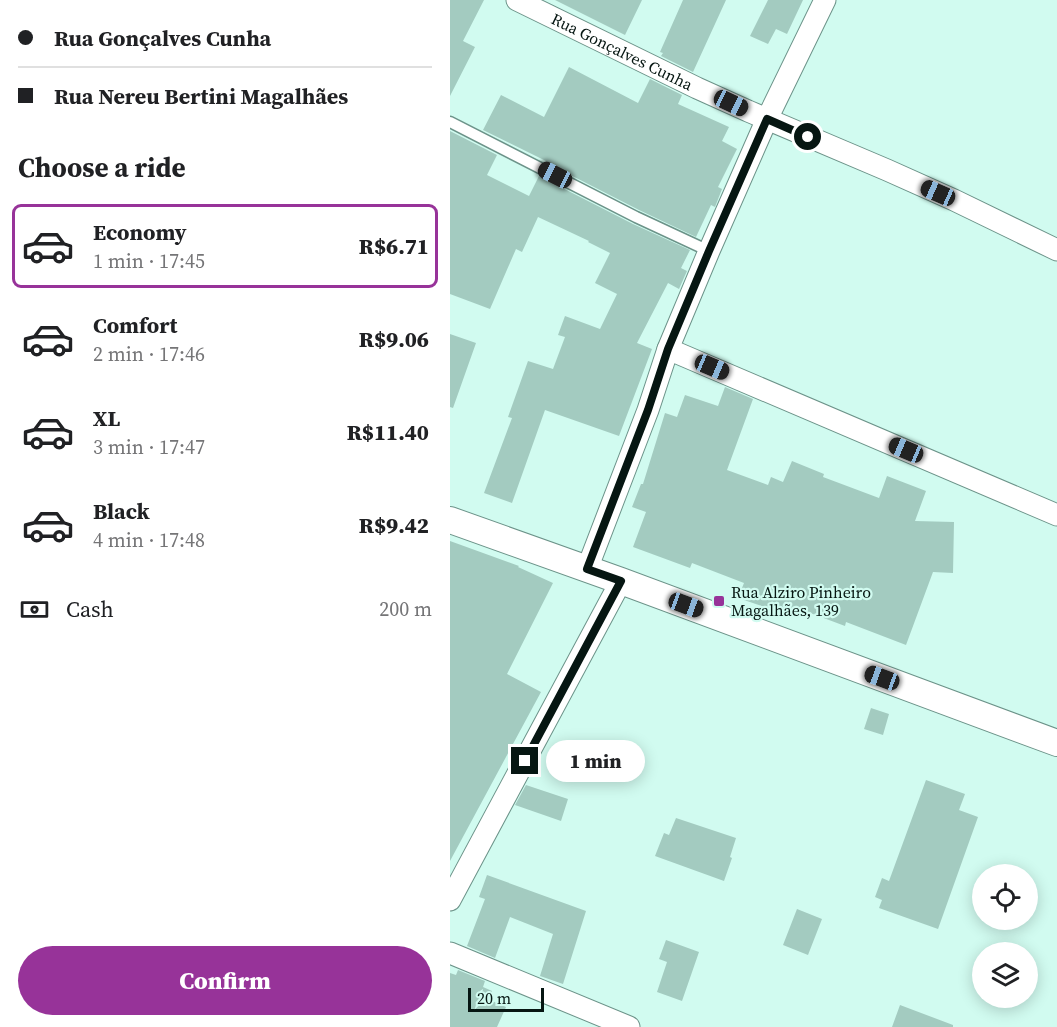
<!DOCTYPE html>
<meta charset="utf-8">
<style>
body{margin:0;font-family:"Source Serif 4",serif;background:#f2f2f2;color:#202124;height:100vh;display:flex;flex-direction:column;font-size:22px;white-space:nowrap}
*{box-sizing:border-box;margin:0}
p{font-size:20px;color:#757577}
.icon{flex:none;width:33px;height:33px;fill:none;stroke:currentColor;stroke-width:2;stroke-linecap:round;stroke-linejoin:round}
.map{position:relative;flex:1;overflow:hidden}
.drawer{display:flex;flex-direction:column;background:#fff;width:450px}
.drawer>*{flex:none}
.banner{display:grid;align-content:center;height:132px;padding:0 18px;background:#fff}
.fabs{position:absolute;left:522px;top:864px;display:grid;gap:12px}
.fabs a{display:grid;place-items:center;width:66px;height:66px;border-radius:50%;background:#fff;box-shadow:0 3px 15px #0003;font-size:30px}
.scale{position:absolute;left:18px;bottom:15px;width:76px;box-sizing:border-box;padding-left:6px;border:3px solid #061612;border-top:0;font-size:16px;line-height:21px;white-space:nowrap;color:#061612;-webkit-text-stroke:4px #d1fbf0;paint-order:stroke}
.end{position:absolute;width:27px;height:27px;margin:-14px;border:8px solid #061612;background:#fff;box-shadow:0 0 0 3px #fff}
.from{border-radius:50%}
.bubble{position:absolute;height:42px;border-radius:21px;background:#fff;box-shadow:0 3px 15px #0003;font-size:20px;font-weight:800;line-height:42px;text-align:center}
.car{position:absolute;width:18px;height:36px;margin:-18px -9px;border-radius:8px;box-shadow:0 0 4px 2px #0007;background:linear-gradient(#222 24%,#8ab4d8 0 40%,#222 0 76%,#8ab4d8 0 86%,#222 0)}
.banner b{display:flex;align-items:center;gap:21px;height:57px;font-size:22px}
.banner b+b{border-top:2px solid #e0e0e0}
.banner i{width:15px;height:15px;background:#202124}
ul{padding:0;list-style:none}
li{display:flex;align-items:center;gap:18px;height:84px;margin:0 12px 9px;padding:0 6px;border:3px solid transparent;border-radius:9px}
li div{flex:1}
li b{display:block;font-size:22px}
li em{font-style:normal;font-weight:800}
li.current{border-color:#973399}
li>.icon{width:54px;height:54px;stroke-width:1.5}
h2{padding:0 18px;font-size:27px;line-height:72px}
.pay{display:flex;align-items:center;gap:15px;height:66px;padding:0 18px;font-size:22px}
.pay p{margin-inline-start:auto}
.primary-button{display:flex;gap:12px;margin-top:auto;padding:12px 18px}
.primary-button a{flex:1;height:69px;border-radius:36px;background:#973399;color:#fff;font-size:24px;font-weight:800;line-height:69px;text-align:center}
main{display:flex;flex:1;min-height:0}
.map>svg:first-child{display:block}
.building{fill:#a3cbc0}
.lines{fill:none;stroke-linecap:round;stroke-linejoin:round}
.service-casing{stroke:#6c9389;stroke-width:13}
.minor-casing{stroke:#6c9389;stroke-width:23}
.tertiary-casing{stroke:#6c9389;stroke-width:28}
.service{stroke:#fff;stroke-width:10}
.minor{stroke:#fff;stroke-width:21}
.tertiary{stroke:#fff;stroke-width:26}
.route{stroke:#061612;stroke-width:8}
.poi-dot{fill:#973399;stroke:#d1fbf0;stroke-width:2}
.labels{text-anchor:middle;stroke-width:4.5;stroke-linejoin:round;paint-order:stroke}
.street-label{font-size:16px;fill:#061612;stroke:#d1fbf0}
.poi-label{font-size:16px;fill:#061612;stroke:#d1fbf0;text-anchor:start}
</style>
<main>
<section class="drawer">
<div class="banner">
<b><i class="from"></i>Rua Gonçalves Cunha</b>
<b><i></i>Rua Nereu Bertini Magalhães</b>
</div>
<h2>Choose a ride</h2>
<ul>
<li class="current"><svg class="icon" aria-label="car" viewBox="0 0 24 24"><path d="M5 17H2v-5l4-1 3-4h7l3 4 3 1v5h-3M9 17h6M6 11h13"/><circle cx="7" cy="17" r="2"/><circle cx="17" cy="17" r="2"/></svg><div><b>Economy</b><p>1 min · 17:45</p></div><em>R$6.71</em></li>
<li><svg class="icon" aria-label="car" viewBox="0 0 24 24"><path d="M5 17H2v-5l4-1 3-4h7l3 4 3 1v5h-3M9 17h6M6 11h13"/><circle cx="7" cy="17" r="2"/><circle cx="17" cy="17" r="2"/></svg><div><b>Comfort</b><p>2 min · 17:46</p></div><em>R$9.06</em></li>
<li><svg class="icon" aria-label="car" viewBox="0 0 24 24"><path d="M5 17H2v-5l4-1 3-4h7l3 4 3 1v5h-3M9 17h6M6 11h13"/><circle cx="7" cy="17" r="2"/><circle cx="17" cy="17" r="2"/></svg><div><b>XL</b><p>3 min · 17:47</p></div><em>R$11.40</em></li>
<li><svg class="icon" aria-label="car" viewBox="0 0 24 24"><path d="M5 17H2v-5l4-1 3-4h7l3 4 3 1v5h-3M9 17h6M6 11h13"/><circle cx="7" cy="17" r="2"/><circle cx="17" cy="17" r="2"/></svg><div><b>Black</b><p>4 min · 17:48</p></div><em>R$9.42</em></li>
</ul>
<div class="pay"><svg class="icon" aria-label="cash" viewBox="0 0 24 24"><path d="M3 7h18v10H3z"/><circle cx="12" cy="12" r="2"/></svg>Cash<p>200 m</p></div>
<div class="primary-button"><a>Confirm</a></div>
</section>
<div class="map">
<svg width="607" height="1027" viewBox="0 0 607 1027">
<rect width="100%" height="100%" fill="#d1fbf0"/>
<!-- building -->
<path class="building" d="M0,0H34L13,41L25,47L0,96Z
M105,0H192L175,35Z
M233,0H276L243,72L211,56L213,53L210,52Z
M318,0H353L337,34L326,29L318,44L300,36Z
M119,67L188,103L200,79L232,95L228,104L279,127L272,141L287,149L268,187L272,189L265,207L261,205L246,237L189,210L95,162L96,161L33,130L51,95L94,117Z
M0,131L47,155L37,175L79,196L89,176L183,224L240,250L231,268L237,271L229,289L218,283L187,343L202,349L169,436L95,410L62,503L34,493L62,418L58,417L78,361L103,369L115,337L108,335L115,316L150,329L167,294L145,283L160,253L138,242L139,241L88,217L72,252L66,249L40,309L0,294Z
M0,334L26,343L3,408L0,407Z
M275,387L303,399L277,470L318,485L321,477L333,482L342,461L374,474L373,477L429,498L437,476L476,491L465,521L504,522L503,573L483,572L456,645L396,622L395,626L347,608L344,617L288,598L294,583L242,563L240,568L183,547L196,512L182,507L191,484H193L215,413L227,417L235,395L268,406Z
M0,541L69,566L68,567L103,583L57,674L91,692L0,861Z
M421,708L439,714L433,735L414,729Z
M476,780L515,794L509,810L528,817L488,929L429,908L432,900L425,897L432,878L439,881Z
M76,785L118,799L111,821L65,805Z
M226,818L286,838L280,857L282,858L274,881L205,856L214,833L219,835Z
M37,875L136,911L113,984L90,976L103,934L60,917L45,958L17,946L35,899L29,897Z
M347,909L372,919L358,955L333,945Z
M216,940L249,952L232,1001L207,992L217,962L209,959Z
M8,970L35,981L33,987L42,991L38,999L56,1007L47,1027H0V973L6,975Z
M450,1005L503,1025V1027H442Z"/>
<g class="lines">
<defs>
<path id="service" d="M0,122L186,217L259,251"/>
<g id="minor">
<path id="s1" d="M67,0L247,88L298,111L437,170L504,200L607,250"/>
<path d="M218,349L607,515"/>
<path d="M137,569L198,410L218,349L259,251L317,119L375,0"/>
<path d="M0,900L171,581"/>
<path d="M0,953L179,1027"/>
</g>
<path id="tertiary" d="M0,520L171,581L607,743"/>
</defs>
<!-- service casing -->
<use href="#service" class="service-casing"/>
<!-- minor casing -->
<use href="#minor" class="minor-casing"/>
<!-- tertiary casing -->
<use href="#tertiary" class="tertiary-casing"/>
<!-- service -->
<use href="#service" class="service"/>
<!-- minor -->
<use href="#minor" class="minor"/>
<!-- tertiary -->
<use href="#tertiary" class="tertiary"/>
</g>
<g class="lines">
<!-- route -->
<path class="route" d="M75,761L171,581L137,569L198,410L218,349L259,251L317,119L358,137"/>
</g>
<!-- markers -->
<rect class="poi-dot" x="263" y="595" width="12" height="12" rx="3"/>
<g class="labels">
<!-- street labels -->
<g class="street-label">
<text dy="6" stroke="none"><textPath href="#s1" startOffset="117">Rua Gonçalves Cunha</textPath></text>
</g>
<!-- poi labels -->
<g class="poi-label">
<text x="281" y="598">Rua Alziro Pinheiro<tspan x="281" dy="18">Magalhães, 139</tspan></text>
</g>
</g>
</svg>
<div class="fabs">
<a><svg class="icon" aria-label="locate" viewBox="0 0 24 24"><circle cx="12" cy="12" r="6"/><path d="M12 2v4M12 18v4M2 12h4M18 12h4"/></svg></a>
<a><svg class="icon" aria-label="layers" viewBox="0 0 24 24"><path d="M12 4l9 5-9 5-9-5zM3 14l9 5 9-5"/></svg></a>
</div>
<div class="scale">20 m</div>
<i class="end from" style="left:358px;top:137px"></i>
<i class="end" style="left:75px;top:761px"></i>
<div class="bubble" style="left:96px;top:740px;width:99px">1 min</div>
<i class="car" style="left:281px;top:103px;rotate:115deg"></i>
<i class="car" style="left:105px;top:175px;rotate:297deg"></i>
<i class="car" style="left:488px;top:193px;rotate:294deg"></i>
<i class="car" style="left:262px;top:367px;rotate:113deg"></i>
<i class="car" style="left:456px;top:450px;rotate:293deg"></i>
<i class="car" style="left:236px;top:605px;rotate:110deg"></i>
<i class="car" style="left:432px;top:678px;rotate:290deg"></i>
</div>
</main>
